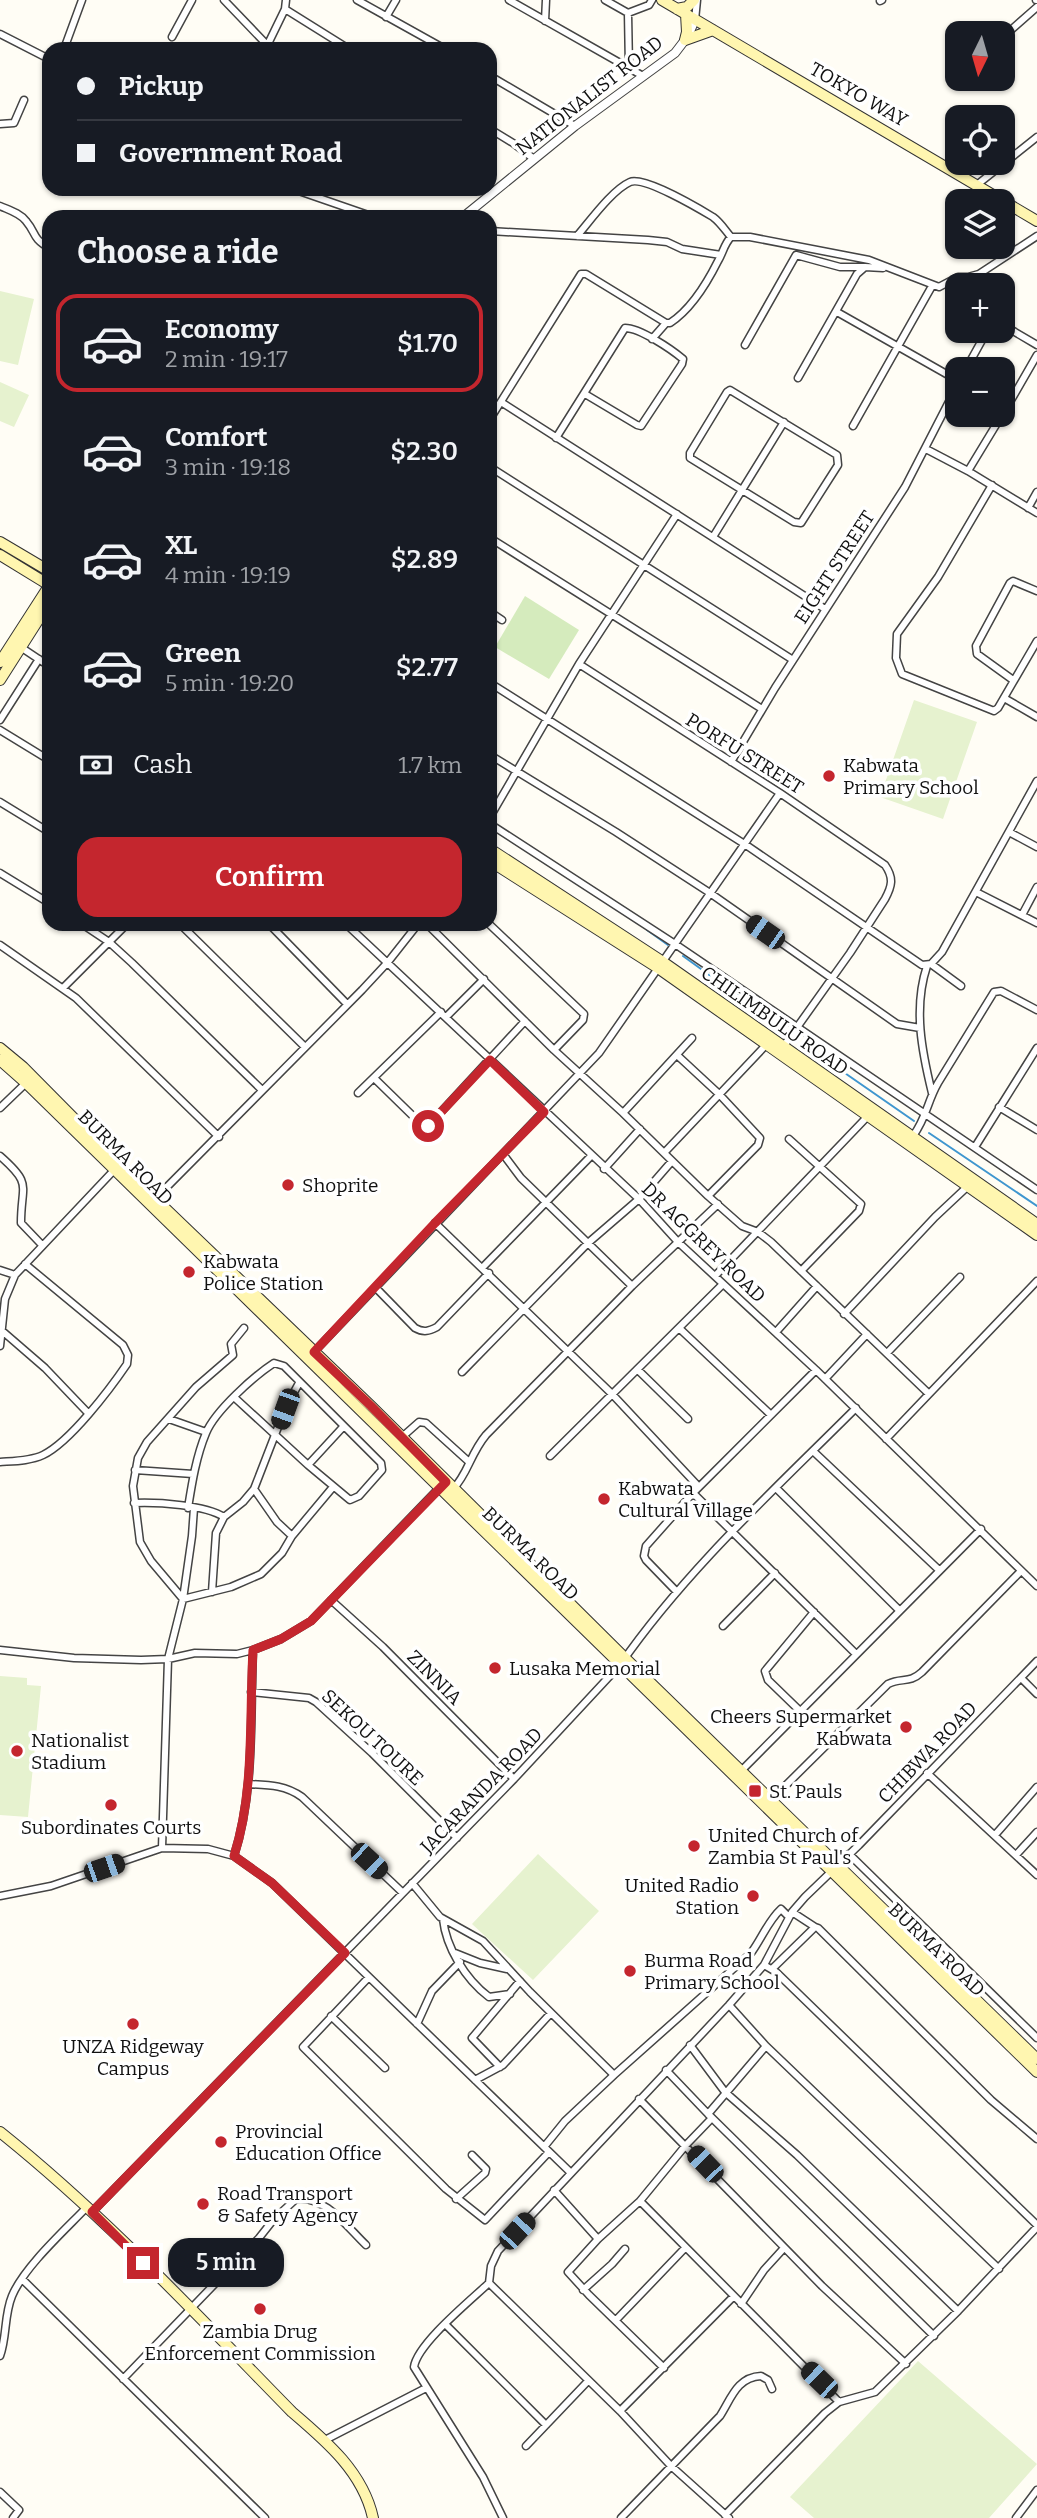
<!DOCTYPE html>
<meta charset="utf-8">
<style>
body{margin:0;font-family:Bitter,serif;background:#20242c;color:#f1f3f6;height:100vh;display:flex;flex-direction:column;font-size:26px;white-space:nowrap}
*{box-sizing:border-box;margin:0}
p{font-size:23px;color:#9ea1a6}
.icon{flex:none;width:38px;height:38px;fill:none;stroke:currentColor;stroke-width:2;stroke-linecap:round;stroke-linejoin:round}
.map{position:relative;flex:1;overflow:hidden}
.details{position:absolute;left:42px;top:210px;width:455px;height:721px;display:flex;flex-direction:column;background:#171b24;border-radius:21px;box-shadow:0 2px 5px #0004}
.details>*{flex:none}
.top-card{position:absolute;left:42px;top:42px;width:455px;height:154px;border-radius:21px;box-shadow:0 2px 5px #0004;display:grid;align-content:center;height:154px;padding:0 35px;background:#171b24}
.needle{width:46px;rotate:185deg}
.fabs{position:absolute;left:945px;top:21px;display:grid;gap:14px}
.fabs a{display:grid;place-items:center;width:70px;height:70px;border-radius:14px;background:#171b24;box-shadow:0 2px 5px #0004;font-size:35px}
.end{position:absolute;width:32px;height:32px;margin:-16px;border:9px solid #c4262e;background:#fff;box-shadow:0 0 0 4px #fff}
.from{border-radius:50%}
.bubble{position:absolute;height:49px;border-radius:21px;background:#171b24;box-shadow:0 2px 5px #0004;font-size:23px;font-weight:600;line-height:49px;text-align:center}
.car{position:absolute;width:21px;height:42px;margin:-21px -10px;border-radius:9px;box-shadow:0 0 5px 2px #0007;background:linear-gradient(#222 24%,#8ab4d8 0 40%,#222 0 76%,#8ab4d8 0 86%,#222 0)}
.top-card b{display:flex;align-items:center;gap:24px;height:66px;font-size:26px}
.top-card b+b{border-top:2px solid #363941}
.top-card i{width:18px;height:18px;background:#f1f3f6}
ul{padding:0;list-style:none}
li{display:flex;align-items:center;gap:21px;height:98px;margin:0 14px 10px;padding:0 21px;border:4px solid transparent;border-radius:21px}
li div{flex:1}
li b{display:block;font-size:26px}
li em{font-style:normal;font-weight:600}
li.current{border-color:#c4262e}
li>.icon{width:63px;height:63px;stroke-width:1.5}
h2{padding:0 35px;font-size:32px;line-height:84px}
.pay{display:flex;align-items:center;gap:18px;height:77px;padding:0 35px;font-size:26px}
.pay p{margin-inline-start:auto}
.button{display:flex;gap:14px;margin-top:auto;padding:14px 35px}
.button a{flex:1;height:80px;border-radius:21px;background:#c4262e;color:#fff;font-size:28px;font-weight:600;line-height:80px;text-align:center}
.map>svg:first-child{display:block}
.green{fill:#d5ebbd}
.pitch{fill:#e6f2cf}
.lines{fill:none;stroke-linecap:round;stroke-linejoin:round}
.stream{stroke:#3f96cf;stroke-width:2}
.minor-casing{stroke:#444;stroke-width:9}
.tertiary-casing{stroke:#444;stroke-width:10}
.secondary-casing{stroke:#333;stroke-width:12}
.minor{stroke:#fff;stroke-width:6}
.tertiary{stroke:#fff;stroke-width:8}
.secondary{stroke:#fff6b0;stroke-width:10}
.route{stroke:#c4262e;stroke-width:9}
.poi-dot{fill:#c4262e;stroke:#fff;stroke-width:2.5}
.labels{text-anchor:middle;stroke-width:7;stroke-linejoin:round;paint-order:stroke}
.street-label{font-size:19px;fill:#111;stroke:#fff}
.poi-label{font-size:19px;fill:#111;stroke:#fff;text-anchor:start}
</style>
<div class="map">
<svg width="1037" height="2518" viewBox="0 0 1037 2518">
<rect width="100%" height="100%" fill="#fffdf5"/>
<!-- green -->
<path class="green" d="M525,596L579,630L549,679L495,647Z"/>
<!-- pitch -->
<path class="pitch" d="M0,291L34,299L18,365L0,361Z
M0,382L29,395L14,427L0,421Z
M914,700L977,722L943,819L880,797Z
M0,1676L27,1678V1685L41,1686L28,1817L0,1815Z
M538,1854L599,1911L533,1980L472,1924Z
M918,2361L1037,2464L989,2518H814L790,2497Z"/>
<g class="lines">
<!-- stream -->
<path class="stream" d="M647,930L668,945
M683,956L787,1031
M803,1044L914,1121
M929,1133L1037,1206"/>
<defs>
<path id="minor" d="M224,0L271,49
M357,0L445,49
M509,0L643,76
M605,0L628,13L629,68
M1036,0H1037
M880,1L882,0
M285,9L349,49
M628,13L649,5L652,0
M386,17L396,0
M695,20L697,0
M545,21L546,0
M0,34L49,59
M172,37L192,0
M1003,37L1037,7
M267,46L285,9L286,0
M64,49L82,0
M490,76L575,126
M0,124L14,123L24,100
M490,129L513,143L534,159
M978,184L1037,137
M293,189L374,217
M0,206C9,210 20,213 26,221C37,234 31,237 49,248
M490,231L648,240L667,242L682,249L721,255
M577,236C590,221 612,190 630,182C644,176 698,208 713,217C720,222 725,230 731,237
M837,312L957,380
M1003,325L1037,345
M652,339L666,323H670C690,310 707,283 718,261C723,253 724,244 731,237H750L869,260L939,287L958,277H968L979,274L1037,236
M745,345L796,255L840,267H865
M966,369L987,331
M798,378L857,274L865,267L883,268
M730,390L837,455L838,465L801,523L794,522L690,458V453L727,392Z
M501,402L825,609
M1003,414L1037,355
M490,419L581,274H586L666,323
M853,426L932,286
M556,438L625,328C640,328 671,349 683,359L682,364L641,426L637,425L585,394
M926,449L968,471L1037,513
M490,467L793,660
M968,471L1002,415
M992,485L938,577L897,634L896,658L902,674L994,711L998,708L1037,641
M1028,508L1037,492
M713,537L784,422
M490,538L762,709
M490,612L502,620
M19,646L49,666
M579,664L780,793L885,865C894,878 892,886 885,899L850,953L783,1047
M1013,680L977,654L976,646L1010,583L1013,581L1037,591
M490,683L746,845L922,965L931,964L942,952L1037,781
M1004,698L1037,717
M0,720L39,659
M0,730L49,760
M490,755L616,832L710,893L897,1024L920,1028
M731,762L775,688L905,487L957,386
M0,802L49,832
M490,817L579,664L677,514
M490,824L675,944L1037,1190
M1009,832L1037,847
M0,873L49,903
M976,892L1037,923
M1022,915L1037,887
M82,924L109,942L132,963L262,1090
M180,924L305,1047
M269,924L347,1004
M346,924L639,1199L678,1242L816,1370L1037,1586
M427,924L554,1050L623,1113L708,1196L742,1226L758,1232L771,1242L928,1393
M489,924L584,1014L583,1020L554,1050
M0,945L76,998L219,1137
M931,964L961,986
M927,966C913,1008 922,1052 932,1093
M64,987L127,924
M446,1017L484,979
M678,1056L719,1094L760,1138L758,1145L708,1196
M374,1078L418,1121L428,1126L525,1021
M358,1093L441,1012
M999,1107L1037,1130
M0,1108L26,1083
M623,1113L692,1038
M913,1136C927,1117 927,1102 938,1083L994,992L1001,991L1037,1010
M789,1139L861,1204L859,1211L801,1271
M975,1147L1037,1048
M664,1153L766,1045
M503,1154L521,1178L632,1286
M0,1156C33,1185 21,1184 21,1223L42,1245
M604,1169L640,1129
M153,1201L362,990L388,962L418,924
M435,1223L612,1394L699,1487
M483,1267L591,1156
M0,1270L15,1275
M715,1276L867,1117
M376,1288L415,1328C424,1333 429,1331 437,1327L489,1273
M844,1314L935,1217L967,1187
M679,1328L771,1415
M1,1330L45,1368L88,1413
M776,1332L817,1286
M0,1346L5,1299L15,1275L117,1167
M887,1353L960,1277
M312,1354L599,1053L780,793
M638,1370L688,1419
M462,1372L588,1243L639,1199L672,1161
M825,1379L867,1334
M169,1419L206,1432
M402,1437L419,1422L426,1423L468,1461
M886,1439L1037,1281
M813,1451L939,1570
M550,1456L723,1284
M0,1462C14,1461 30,1461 43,1455C70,1442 110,1389 127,1364L128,1355L123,1345L25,1264
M308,1465L343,1427
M135,1470L193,1474
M776,1488L899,1610
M254,1489L277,1522L292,1536
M453,1489C468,1474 470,1454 486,1435L632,1286L718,1204
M693,1493L856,1654
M134,1503C158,1502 205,1505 224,1517
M188,1508C192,1483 196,1457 206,1433C215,1411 254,1376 274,1363L284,1366L381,1463L382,1470L359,1496L350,1500L308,1465L235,1398
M212,1592L216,1533L224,1517L243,1502L254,1489L285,1409L299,1383
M677,1592L646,1560L644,1556L646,1546L693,1493L816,1370
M183,1599L151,1561L140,1542L133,1486L138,1458L147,1442L196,1387L233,1355L231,1344L244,1328
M183,1599L231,1587L261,1574L282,1553L292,1536L333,1487
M331,1600L383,1647L514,1779
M723,1626L775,1573
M0,1650L74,1658L141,1660L168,1659L195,1653L237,1654L253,1650L281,1639L311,1621L440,1487
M1021,1678L1037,1694
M251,1692L309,1698L316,1702L372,1753L457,1838
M800,1711L768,1680L765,1671L814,1612
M742,1770L981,1529
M927,1773L1037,1875
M248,1784C269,1785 285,1785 302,1797L403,1893
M771,1800L888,1684C902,1677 909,1684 922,1672L1021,1571
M995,1835L1037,1787
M162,1848L168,1659L183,1599L192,1536L194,1508
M849,1854L1037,2038
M1016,1855L1037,1832
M234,1856C255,1790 250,1718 253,1650
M412,1883L440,1917L483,1941L530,1992L614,2075L751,1953C762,1938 768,1921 781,1909L789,1917
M0,1896L51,1886L162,1848L208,1849L234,1856L272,1883L570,2172
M792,1912L815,1927
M443,1919C446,1947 465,1979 489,1997L510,1994
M455,1953L480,1963L507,1969
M764,1965L776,1972L1037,2225
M772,1969L815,1927L818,1928L991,2100L1037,2139
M369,1977L303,2047L446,2189L485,2220L549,2152
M729,2005L766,2046L999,2269
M331,2016L385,2068
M417,2024L432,1991L460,1962
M690,2045L725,2092L797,2155L958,2311
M500,2067L472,2038L520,1981
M666,2070L708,2114L934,2336
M475,2080L503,2065L551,2013
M639,2099L822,2286L906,2364
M708,2114L766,2046
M544,2147L565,2121L614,2075
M554,2190L598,2239
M456,2199L485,2173L486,2169L472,2155
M640,2201L839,2402
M92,2212L514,1779L620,1665C686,1570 774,1490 856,1408
M22,2279L265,2518
M489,2283C471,2300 417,2344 414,2367L483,2477L503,2518
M583,2290L612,2264L625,2249
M741,2304L764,2270L784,2248
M616,2320L685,2248
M445,2324L546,2425
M0,2356C7,2337 4,2315 12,2296C24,2267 65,2230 87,2207
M664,2368L589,2295L568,2272L598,2239L640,2201L686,2145L712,2118
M123,2379L259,2238L274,2219L296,2199C325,2195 347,2227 366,2245
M620,2411L733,2297
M325,2440L426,2388
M526,2446L588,2381
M0,2492L19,2510L13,2518
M725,2515L825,2413L839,2402L875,2392L958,2311L1037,2227
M621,2518L720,2416C731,2399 737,2377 761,2376L768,2380L772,2389
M729,2518L671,2466L620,2411L489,2283L491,2266L498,2251L729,2005L764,1965L792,1912L805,1897L859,1845L1037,1661
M1016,2518L1037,2490"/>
<path id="tertiary" d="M463,217L575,126L675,53L688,36L695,20"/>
<path id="secondary" d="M662,0L1037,221
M677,9L687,7L694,0
M685,40L713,30
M685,40L687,32L686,14
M0,542L49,571
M0,555L49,585
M0,662L49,586
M0,680L49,603
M490,849L663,962L1037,1224
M490,861L658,968L1037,1235
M0,1048L23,1067L119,1164L371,1406L625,1658L1037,2059
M0,1060L26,1083L1037,2072
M0,2132C105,2216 198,2316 292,2412C326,2441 363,2472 373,2518"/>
</defs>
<!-- minor casing -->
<use href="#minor" class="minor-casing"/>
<!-- tertiary casing -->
<use href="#tertiary" class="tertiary-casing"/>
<!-- secondary casing -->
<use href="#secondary" class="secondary-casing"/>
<!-- minor -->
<use href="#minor" class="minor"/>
<!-- tertiary -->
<use href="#tertiary" class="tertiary"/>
<!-- secondary -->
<use href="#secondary" class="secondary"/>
</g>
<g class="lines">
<!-- route -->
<path class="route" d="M143,2263L92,2212L345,1953L272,1883L234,1856C255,1790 249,1719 253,1650L281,1639L311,1621L446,1482L371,1406L314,1352L435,1223L544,1112L490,1060L428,1126"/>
</g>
<!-- markers -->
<g class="poi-dot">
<circle cx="829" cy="776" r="7"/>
<circle cx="288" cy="1185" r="7"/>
<circle cx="189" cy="1272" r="7"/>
<circle cx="604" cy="1499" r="7"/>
<circle cx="495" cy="1668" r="7"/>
<circle cx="906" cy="1727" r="7"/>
<circle cx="17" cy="1751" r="7"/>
<rect x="748" y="1784" width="14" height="14" rx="3.5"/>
<circle cx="111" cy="1805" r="7"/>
<circle cx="694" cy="1846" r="7"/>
<circle cx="753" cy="1896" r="7"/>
<circle cx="630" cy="1971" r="7"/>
<circle cx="133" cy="2024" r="7"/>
<circle cx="221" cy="2142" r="7"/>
<circle cx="203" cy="2204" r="7"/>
<circle cx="260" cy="2309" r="7"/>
</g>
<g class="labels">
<!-- street labels -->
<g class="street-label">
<text transform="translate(859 94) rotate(30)" y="7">TOKYO WAY</text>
<text transform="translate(589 95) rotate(-38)" y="7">NATIONALIST ROAD</text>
<text transform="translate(834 567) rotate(-57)" y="7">EIGHT STREET</text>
<text transform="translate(745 753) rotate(32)" y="7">PORFU STREET</text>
<text transform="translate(775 1020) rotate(35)" y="7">CHILIMBULU ROAD</text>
<text transform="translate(126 1157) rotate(45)" y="7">BURMA ROAD</text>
<text transform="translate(704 1242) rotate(44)" y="7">DR AGGREY ROAD</text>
<text transform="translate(531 1553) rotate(44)" y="7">BURMA ROAD</text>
<text transform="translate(435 1677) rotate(45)" y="7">ZINNIA</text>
<text transform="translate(373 1737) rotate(43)" y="7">SEKOU TOURE</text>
<text transform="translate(927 1752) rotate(-46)" y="7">CHIBWA ROAD</text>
<text transform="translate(481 1790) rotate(-46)" y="7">JACARANDA ROAD</text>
<text transform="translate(937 1949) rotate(44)" y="7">BURMA ROAD</text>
</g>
<!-- poi labels -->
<g class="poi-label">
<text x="843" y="772">Kabwata<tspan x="843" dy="22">Primary School</tspan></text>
<text x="302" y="1192">Shoprite</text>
<text x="203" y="1268">Kabwata<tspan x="203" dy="22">Police Station</tspan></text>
<text x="618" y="1495">Kabwata<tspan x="618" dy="22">Cultural Village</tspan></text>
<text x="509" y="1675">Lusaka Memorial</text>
<text x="892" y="1723" text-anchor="end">Cheers Supermarket<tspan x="892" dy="22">Kabwata</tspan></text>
<text x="31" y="1747">Nationalist<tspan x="31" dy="22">Stadium</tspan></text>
<text x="769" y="1798">St. Pauls</text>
<text x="111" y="1834" text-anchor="middle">Subordinates Courts</text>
<text x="708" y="1842">United Church of<tspan x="708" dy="22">Zambia St Paul's</tspan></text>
<text x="739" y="1892" text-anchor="end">United Radio<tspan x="739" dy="22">Station</tspan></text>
<text x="644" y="1967">Burma Road<tspan x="644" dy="22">Primary School</tspan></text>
<text x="133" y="2053" text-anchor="middle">UNZA Ridgeway<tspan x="133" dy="22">Campus</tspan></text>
<text x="235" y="2138">Provincial<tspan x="235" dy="22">Education Office</tspan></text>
<text x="217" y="2200">Road Transport<tspan x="217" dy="22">&amp; Safety Agency</tspan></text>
<text x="260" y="2338" text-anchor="middle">Zambia Drug<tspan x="260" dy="22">Enforcement Commission</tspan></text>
</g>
</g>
</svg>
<div class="fabs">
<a><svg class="needle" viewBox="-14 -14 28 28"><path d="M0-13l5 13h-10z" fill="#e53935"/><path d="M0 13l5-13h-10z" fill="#9ea1a6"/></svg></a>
<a><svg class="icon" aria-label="locate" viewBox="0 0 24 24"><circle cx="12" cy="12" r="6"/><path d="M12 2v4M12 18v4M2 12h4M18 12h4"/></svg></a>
<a><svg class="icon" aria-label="layers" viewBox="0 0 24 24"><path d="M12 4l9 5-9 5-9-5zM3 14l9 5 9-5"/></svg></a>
<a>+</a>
<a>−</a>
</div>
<i class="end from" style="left:428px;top:1126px"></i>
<i class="end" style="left:143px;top:2263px"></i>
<div class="bubble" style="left:168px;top:2238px;width:116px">5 min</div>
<i class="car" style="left:765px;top:932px;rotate:305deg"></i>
<i class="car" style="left:285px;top:1409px;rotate:200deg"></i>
<i class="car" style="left:369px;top:1861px;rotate:133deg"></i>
<i class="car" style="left:104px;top:1868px;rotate:71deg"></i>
<i class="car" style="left:705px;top:2164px;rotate:316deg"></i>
<i class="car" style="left:517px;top:2231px;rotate:43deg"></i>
<i class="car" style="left:819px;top:2380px;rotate:314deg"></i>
<div class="top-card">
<b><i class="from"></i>Pickup</b>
<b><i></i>Government Road</b>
</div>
<section class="details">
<h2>Choose a ride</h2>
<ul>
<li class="current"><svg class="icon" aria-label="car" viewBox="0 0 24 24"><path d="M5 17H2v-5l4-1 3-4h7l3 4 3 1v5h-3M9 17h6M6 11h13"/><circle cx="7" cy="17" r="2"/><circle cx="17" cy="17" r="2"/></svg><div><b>Economy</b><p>2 min · 19:17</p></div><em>$1.70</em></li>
<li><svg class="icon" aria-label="car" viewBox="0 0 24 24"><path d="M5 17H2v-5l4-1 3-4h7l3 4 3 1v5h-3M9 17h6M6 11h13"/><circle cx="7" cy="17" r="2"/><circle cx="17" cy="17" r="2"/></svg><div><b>Comfort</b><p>3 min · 19:18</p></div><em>$2.30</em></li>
<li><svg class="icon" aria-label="car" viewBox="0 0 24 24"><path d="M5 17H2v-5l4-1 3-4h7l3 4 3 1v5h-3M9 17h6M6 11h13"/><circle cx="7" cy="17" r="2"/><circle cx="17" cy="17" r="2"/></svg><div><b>XL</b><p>4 min · 19:19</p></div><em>$2.89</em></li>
<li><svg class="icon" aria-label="car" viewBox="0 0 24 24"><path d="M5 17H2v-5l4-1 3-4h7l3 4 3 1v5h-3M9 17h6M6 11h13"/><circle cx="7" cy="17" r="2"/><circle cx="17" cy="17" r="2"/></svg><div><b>Green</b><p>5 min · 19:20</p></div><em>$2.77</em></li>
</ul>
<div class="pay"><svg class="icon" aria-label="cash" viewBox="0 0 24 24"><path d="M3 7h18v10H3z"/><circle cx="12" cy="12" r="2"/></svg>Cash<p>1.7 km</p></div>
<div class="button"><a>Confirm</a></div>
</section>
</div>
